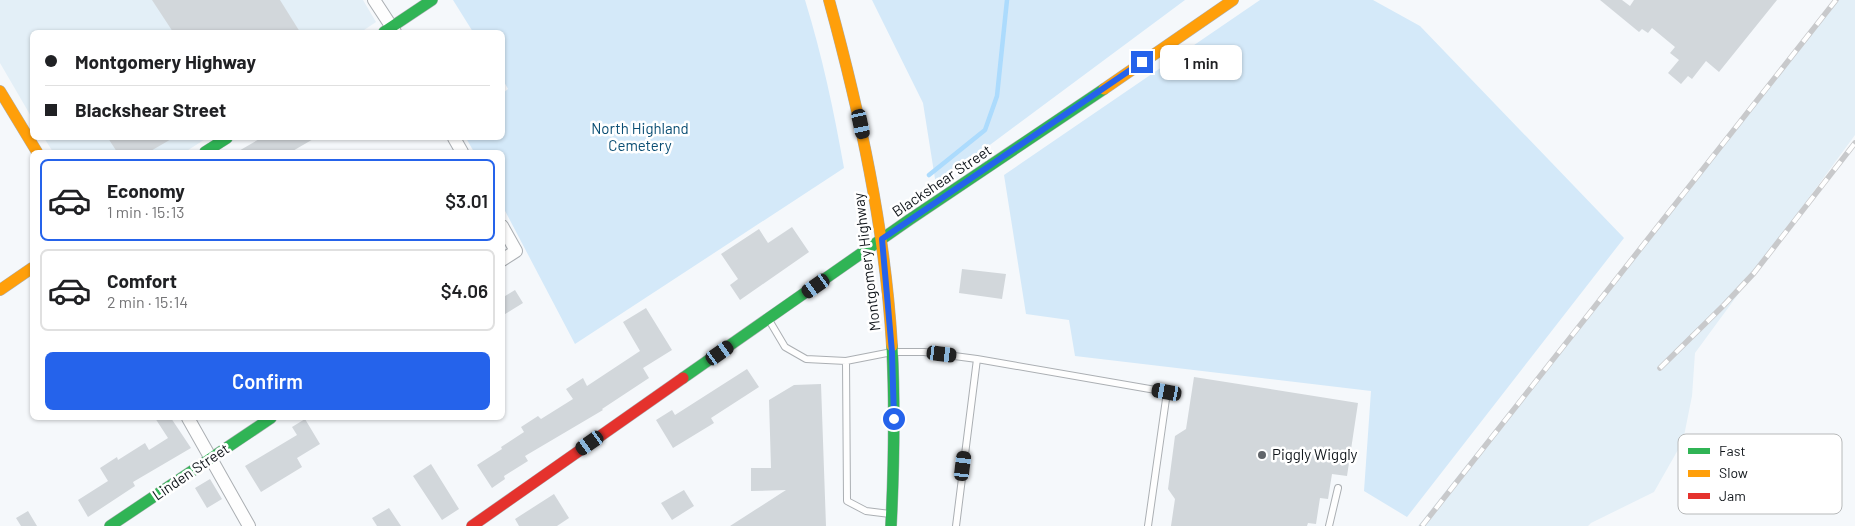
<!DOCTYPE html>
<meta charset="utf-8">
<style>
body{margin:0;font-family:Barlow,sans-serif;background:#f6f6f6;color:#202124;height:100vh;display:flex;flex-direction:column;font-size:19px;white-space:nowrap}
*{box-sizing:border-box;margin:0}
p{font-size:16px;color:#757577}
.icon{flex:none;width:28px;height:28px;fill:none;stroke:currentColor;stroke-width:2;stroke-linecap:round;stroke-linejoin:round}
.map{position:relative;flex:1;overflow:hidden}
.details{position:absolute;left:30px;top:150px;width:475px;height:270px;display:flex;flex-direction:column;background:#fff;border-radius:8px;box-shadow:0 1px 4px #0004}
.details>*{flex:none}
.banner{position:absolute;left:30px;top:30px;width:475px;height:110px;border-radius:8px;box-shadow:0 1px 4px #0004;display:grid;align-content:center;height:110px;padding:0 15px;background:#fff}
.end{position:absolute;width:22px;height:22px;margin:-11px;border:6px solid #2563eb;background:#fff;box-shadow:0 0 0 2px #fff}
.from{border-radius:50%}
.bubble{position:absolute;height:35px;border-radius:8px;background:#fff;box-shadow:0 1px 4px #0004;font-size:16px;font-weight:600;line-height:35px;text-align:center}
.car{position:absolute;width:15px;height:30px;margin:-15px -8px;border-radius:6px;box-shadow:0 0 4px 1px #0007;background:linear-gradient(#222 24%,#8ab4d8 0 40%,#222 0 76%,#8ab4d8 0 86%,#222 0)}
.banner b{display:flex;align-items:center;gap:18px;height:48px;font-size:19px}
.banner b+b{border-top:1px solid #e0e0e0}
.banner i{width:12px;height:12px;background:#202124}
ul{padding:9px 0 0;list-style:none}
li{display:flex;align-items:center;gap:15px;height:82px;margin:0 10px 8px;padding:0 5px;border:2px solid #e0e0e0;border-radius:8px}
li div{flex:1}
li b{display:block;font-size:19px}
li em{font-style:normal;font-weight:600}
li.active{border-color:#2563eb}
li>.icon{width:45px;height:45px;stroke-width:1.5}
.primary-button{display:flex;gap:10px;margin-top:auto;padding:10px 15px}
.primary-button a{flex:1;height:58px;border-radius:8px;background:#2563eb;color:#fff;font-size:20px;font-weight:600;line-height:58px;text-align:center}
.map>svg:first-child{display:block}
.built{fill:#e3eff7}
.green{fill:#d4e9f9}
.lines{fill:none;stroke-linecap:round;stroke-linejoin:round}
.stream{stroke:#acdbfd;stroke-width:4.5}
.building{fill:#d2d7db}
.lane-casing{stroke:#abafb3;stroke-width:8}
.street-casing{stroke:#abafb3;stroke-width:14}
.fast-casing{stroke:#abafb3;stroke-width:12}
.slow-casing{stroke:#abafb3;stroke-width:12}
.jam-casing{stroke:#abafb3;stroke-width:12}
.lane{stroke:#fefefe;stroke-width:6}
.street{stroke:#fefefe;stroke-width:12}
.fast{stroke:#30b455;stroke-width:11}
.slow{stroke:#ff9f0a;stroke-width:11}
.jam{stroke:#e5322d;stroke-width:11}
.rail-casing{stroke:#c8c9cb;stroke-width:5.5}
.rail{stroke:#fff;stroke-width:4;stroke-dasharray:11;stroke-linecap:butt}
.route{stroke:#2563eb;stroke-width:6}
.poi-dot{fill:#606469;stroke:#fff;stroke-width:2}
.labels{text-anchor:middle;stroke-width:5;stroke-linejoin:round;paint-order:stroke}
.park-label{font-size:15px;fill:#094d73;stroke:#fff}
.street-label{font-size:15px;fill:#10151a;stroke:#fff}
.poi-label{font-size:15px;fill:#10151a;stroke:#fff;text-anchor:start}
.key{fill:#fff;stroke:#b7b9ba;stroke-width:1}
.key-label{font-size:14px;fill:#10151a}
</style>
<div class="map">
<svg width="1855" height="526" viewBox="0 0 1855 526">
<rect width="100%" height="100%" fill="#f5f8fb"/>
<!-- built -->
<path class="built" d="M0,0H363L376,22L361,32H32V118L0,63Z
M1836,0H1855V135L1695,353L1692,396L1683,441L1654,492L1591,523L1588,526H1418Z
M44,138H207L185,152H53Z"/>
<!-- green -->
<path class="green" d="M453,0H805C822,55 834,111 844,168L575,344L503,207L502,152H474L466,138H502L503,93L508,89L503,80L502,32H473Z
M872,0H1185L936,185L923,103Z
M1260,0H1373L1420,26L1624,238L1407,517L1364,491L1371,391L1075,356L1069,320L1026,314L1004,175Z"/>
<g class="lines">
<!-- stream -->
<path class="stream" d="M929,175L985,130L997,96L1007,0"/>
</g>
<!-- building -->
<path class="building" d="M152,0H280L300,32H173Z
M1600,0H1622L1630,6L1634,0H1777L1719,72L1706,61L1692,79L1688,76L1681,84L1668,73L1679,60L1670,53L1675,47L1652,28L1648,33L1642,29L1639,32Z
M108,138H173L149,152H117Z
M261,138H315L291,152H237Z
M792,227L809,252L740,300L730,285L738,279L721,254L759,229L768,243Z
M962,269L1006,274L1002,299L959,293Z
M515,290L523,303L502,316V298Z
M646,308L672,350L643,368L649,378L602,409L603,410L525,456L528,461L504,476L505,479L492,488L477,465L502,449L501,447L524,432L521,427L538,416L541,419L573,399L566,389L583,378L587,386L640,351L623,322Z
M747,369L759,387L711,418L714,423L673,448L656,420L672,410L675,415Z
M1194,377L1358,403L1347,476L1332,474L1328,499L1320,498L1316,524L1308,523L1307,526H1171L1175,499L1168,489L1175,436L1186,429Z
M821,384L826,526H730L786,490L751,491V468H771L769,400L794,385Z
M155,418H171L191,448L133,482L135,486L88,517L78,500L108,481L100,468L117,457L118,460L145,443L149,450L168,438Z
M305,419L320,444L297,458L302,467L261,492L245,466L297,435L292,427Z
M431,464L459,509L442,520L413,476Z
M210,479L222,499L207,508L195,488Z
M684,490L694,506L672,520L661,503Z
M554,494L569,518L557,526H519L515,519Z
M389,508L401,526H377L372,518Z
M28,511L37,526H21L16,518Z"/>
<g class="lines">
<defs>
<path id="lane" d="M769,320L785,347L806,359L846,361
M890,514L866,511L847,501L846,361L892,352H924L977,359L1167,392L1148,526
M956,526L977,359
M1329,526L1338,488"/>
<path id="street" d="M374,0L395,32
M454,138L462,152
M502,226L516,251L502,260
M188,418L249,526"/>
<path id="fast" d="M384,32L432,0
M205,152L227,138
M683,378L909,220L1104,89
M110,526L271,418
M891,526C894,466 895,406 892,346"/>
<path id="slow" d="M829,0C860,113 885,228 892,346
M1104,89L1233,0
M0,91L37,152
M0,290L32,268"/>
<path id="jam" d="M472,526L683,378"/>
</defs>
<!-- lane casing -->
<use href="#lane" class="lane-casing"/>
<!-- street casing -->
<use href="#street" class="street-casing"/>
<!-- fast casing -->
<use href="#fast" class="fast-casing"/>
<!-- slow casing -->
<use href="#slow" class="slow-casing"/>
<!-- jam casing -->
<use href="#jam" class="jam-casing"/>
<!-- lane -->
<use href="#lane" class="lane"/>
<!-- street -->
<use href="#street" class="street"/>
<!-- fast -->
<use href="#fast" class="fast"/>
<!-- slow -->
<use href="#slow" class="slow"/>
<!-- jam -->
<use href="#jam" class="jam"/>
<defs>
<path id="rail" d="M1660,368L1724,305L1754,273L1855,143
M1422,526L1836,0"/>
</defs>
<!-- rail casing -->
<use href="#rail" class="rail-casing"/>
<!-- rail -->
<use href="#rail" class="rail"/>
</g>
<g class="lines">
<!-- route -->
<path class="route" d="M894,419L892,352L882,239L1142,62"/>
</g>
<!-- markers -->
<circle class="poi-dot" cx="1262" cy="455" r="5"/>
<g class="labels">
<!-- park labels -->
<g class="park-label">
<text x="640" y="134">North Highland<tspan x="640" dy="17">Cemetery</tspan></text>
</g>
<!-- street labels -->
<g class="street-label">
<text transform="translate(942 181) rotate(-34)" y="5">Blackshear Street</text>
<text transform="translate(867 262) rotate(-97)" y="5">Montgomery Highway</text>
<text transform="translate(191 472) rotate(-34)" y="5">Linden Street</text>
</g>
<!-- poi labels -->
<g class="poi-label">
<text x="1272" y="460">Piggly Wiggly</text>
</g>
</g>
<!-- legend -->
<rect x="1678" y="434" width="164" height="80" rx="8" class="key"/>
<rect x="1688" y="448" width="22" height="6" fill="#30b455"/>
<rect x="1688" y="470" width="22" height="7" fill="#ff9f0a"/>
<rect x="1688" y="493" width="22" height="6" fill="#e5322d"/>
<g class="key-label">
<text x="1719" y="456">Fast</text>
<text x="1719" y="478">Slow</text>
<text x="1719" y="501">Jam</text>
</g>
</svg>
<i class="end from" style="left:894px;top:419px"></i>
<i class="end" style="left:1142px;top:62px"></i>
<div class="bubble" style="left:1160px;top:45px;width:82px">1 min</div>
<i class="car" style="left:861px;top:124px;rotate:168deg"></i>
<i class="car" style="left:816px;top:286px;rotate:235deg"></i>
<i class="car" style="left:720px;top:353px;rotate:55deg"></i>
<i class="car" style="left:942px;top:354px;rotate:97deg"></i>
<i class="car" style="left:1167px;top:392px;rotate:280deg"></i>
<i class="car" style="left:590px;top:443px;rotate:235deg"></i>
<i class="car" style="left:963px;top:466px;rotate:7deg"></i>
<div class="banner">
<b><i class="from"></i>Montgomery Highway</b>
<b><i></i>Blackshear Street</b>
</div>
<section class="details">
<ul>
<li class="active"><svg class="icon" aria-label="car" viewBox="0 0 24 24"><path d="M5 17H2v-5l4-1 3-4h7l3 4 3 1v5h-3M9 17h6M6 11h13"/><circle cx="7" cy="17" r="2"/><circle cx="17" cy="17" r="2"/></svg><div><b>Economy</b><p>1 min · 15:13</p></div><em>$3.01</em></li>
<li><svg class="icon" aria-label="car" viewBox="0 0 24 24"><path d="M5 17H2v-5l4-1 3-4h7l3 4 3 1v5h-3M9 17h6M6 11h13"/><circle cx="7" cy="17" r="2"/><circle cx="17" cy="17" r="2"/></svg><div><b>Comfort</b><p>2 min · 15:14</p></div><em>$4.06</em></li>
</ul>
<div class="primary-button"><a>Confirm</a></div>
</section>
</div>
